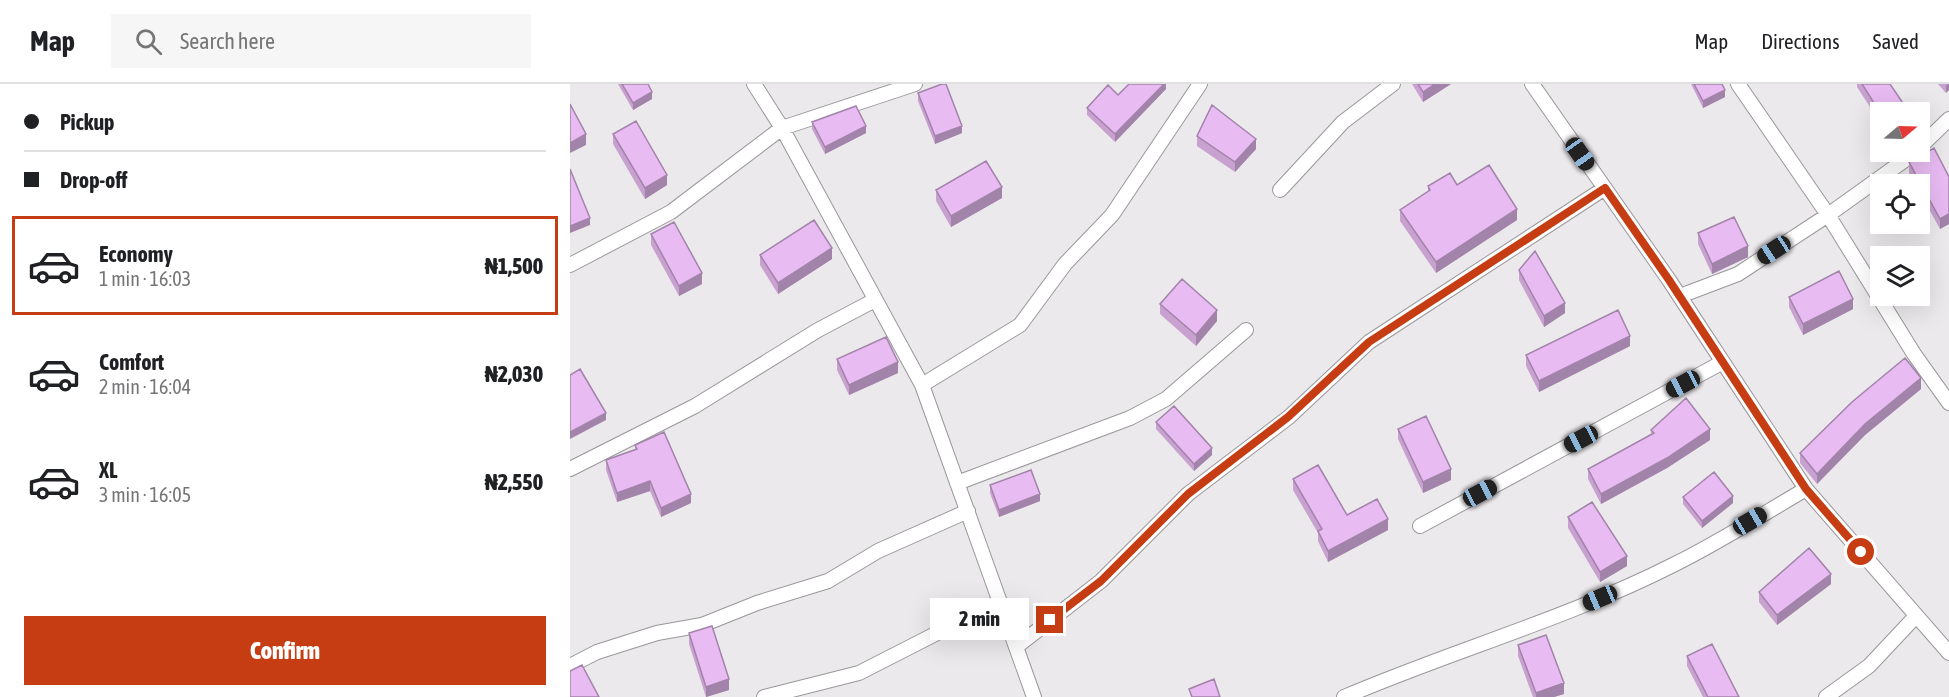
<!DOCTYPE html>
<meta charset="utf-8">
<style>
body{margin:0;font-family:"Asap Condensed",sans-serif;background:#f6f6f6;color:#202124;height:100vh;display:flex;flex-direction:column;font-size:22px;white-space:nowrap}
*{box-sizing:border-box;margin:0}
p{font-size:20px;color:#757577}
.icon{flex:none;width:33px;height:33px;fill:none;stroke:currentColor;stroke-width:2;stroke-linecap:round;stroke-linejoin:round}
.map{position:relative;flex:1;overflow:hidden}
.panel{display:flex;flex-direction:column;background:#fff;width:570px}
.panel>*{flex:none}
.top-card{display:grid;align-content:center;height:132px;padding:0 24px;background:#fff}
.needle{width:39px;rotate:71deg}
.fabs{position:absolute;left:1300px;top:18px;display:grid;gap:12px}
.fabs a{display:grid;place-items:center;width:60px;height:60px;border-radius:0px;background:#fff;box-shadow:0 6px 24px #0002;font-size:30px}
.end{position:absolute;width:27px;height:27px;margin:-14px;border:8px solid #c63d13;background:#fff;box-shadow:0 0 0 3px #fff}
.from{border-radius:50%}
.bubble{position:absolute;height:42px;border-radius:0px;background:#fff;box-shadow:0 6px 24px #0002;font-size:20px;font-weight:800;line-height:42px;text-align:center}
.car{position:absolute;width:18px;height:36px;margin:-18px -9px;border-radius:8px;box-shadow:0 0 4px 2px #0007;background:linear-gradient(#222 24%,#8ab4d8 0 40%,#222 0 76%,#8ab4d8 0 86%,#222 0)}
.top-card b{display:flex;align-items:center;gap:21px;height:57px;font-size:22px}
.top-card b+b{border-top:2px solid #e0e0e0}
.top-card i{width:15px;height:15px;background:#202124}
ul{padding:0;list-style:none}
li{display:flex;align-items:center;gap:18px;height:99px;margin:0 12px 9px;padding:0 12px;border:3px solid transparent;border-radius:0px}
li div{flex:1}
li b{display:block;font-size:22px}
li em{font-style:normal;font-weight:800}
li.current{border-color:#c63d13}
li>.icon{width:54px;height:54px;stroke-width:1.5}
.cta{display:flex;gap:12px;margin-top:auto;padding:12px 24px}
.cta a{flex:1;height:69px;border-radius:0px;background:#c63d13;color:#fff;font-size:24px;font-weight:800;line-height:69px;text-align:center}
header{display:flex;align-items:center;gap:36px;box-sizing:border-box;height:84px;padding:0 30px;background:#fff;border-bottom:2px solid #e0e0e0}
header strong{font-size:28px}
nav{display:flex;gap:33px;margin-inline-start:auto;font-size:21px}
.search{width:420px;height:54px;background:#f6f6f6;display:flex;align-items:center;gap:15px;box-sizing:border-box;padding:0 21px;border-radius:0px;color:#757577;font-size:22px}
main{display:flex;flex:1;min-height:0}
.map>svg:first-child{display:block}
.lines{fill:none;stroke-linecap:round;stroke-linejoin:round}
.street-casing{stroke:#99979a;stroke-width:16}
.street{stroke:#fff;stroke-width:14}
.wall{fill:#c8a1d0}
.shaded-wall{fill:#a283a9}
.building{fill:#e8bbf2;stroke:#a283a9;stroke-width:1.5}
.route{stroke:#c63d13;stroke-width:8}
</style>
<header>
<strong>Map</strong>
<div class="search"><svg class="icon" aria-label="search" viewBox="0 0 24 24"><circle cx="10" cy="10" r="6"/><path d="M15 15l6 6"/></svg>Search here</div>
<nav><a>Map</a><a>Directions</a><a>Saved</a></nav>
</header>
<main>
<section class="panel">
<div class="top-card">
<b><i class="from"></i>Pickup</b>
<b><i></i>Drop-off</b>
</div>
<ul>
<li class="current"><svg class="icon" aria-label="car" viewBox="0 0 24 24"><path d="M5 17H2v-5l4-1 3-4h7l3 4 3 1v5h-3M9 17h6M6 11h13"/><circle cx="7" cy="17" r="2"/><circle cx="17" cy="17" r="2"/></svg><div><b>Economy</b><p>1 min · 16:03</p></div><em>₦1,500</em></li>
<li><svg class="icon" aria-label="car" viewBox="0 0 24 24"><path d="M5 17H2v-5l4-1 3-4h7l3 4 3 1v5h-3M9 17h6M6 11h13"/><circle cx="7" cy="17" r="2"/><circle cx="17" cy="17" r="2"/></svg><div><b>Comfort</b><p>2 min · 16:04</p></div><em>₦2,030</em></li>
<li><svg class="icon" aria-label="car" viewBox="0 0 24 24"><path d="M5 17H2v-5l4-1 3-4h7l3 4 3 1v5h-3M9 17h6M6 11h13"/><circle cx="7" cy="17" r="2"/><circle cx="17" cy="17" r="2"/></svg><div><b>XL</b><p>3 min · 16:05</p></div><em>₦2,550</em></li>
</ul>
<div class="cta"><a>Confirm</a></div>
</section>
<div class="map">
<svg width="1379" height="613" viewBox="0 0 1379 613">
<rect width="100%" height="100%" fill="#ece9ec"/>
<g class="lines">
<defs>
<path id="street" d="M184,0L212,44L352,301L464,613
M962,0L1099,196L1236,405L1379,569
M1168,0L1258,131L1344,270L1379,319
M1350,63L1379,35
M710,106L773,38L823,0
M0,181L101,128L212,44L345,0
M1110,212L1168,190L1258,131L1346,68
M352,301L450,241L495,180L542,131L630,0
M0,385L125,322L248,246L305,216
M387,399L560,334L596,315L676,246
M850,442L1153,278
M446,563L531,497L618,410L719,333L799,258L1035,104
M0,582L27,568L87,549L132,541L187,519L258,497L308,467L398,427
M194,613L289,589L430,517
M774,613C884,566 999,534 1105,480C1150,458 1193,430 1236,405
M1256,613L1299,582L1346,532"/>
</defs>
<!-- street casing -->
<use href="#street" class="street-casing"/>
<!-- street -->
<use href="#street" class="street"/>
</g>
<!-- wall -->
<path class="wall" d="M48,0H78L82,15L63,26Z
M596,0V5L545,58L517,31V24L548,11Z
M842,0H881L853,18Z
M1121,0H1152L1155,13L1133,24Z
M1287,0H1320L1311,28V40L1287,3Z
M1368,0H1379L1376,9Z
M348,9L392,49L365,60L348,17Z
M242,38L296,49L255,70L242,45Z
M43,50L97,101L75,115L43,60Z
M627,52L686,65L665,88L627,62Z
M1339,78L1379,93V140L1370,145L1350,109V100H1345L1339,89Z
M887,101L947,136L866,189L830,137V126L858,108V102Z
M366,106L432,114L381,143L366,117Z
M1128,149L1178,173L1142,190L1128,160Z
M81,150L132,200L109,212L81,161Z
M190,171L262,175L208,210L190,181Z
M949,186L995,229L974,243L949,196Z
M1219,213L1283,225L1233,251L1219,223Z
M590,220L647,237L626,262L590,230Z
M1060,262L969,308L956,282V271Z
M267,275L328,289L279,311L267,286Z
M1351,305L1295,351L1247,400L1230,379V369Z
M586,338L642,371L624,387L586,345Z
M828,345L881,396L853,409L828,355Z
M1081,346L1140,356L1097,384L1031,420L1018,395V385L1081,350Z
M65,361L121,419L91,433L80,407L47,418L36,386V376L65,366Z
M723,395L777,431L818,446L758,478L748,457V449L723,406Z
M420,401L470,417L429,433L420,409Z
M1113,413L1163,419L1132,444L1113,420Z
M998,433L1057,482L1030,498L998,444Z
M1261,500L1207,541L1189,518V508Z
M119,549L159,606L136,613L119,560Z
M948,561L994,610L984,613H963L948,572Z
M1117,572L1169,613H1133L1117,582Z"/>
<!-- shaded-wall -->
<path class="shaded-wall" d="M593,0H596V5L545,58V50Z
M865,0H881L853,18V8Z
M1378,0H1379V6L1376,9V2Z
M1155,6V13L1133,24V17Z
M82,8V15L63,26V19Z
M296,42V49L255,70V63Z
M392,42V49L365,60V52Z
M16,50V61L0,69V59Z
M686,55V65L665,88V78Z
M97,91V101L75,115V104Z
M432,103V114L381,143V132Z
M947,125V136L866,189V178Z
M1379,130V140L1370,145V135Z
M20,134V141L0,149V142Z
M1178,162V173L1142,190V180Z
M262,164V175L208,210V199Z
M132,189V200L109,212V202Z
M1283,215V225L1233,251V240Z
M995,219V229L974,243V232Z
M647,226V237L626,262V251Z
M1060,252V262L969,308V297Z
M328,278V289L279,311V301Z
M1351,294V305L1295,351L1247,400V390L1295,340Z
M36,329V336L0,355V348Z
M1140,345V356L1097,384L1031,420V410Z
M642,364V371L624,387V380Z
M881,385V396L853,409V398Z
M80,397V407L47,418V409Z
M121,410V419L91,433V424Z
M470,410V417L429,433V426Z
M1163,412V419L1132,444V437Z
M818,435V446L758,478V467Z
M1057,472V482L1030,498V488Z
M1261,490V500L1207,541V531Z
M159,595V606L136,613V603Z
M994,599V610L984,613H966V609Z"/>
<!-- building -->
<path class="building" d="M52,0H78L82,8L63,19Z
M372,0H376L392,42L365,52L348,9Z
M559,0H594L545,50L517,24L538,1L548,11Z
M848,0H865L853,8Z
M1124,0H1152L1155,6L1133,17Z
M1292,0H1320L1339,28H1311V30Z
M0,20L16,50L0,59Z
M642,21L686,55L665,78L627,52Z
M286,22L296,42L255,63L242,38Z
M66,37L97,91L75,104L43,50Z
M1364,64L1379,93V130L1370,135L1339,78Z
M416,77L432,103L381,132L366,106Z
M919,81L947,125L866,178L830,126L860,106L858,102L880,89L887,101Z
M0,85L20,134L0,142Z
M1164,133L1178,162L1142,180L1128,149Z
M244,136L262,164L208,199L190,171Z
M104,138L132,189L109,202L81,150Z
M965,167L995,219L974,232L949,186Z
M1269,187L1283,215L1233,240L1219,213Z
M612,195L647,226L626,251L590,220Z
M1048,226L1060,252L969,297L956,271Z
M316,253L328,278L279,301L267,275Z
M1335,274L1351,294L1295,340L1247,390L1230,369L1282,318Z
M10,285L36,329L0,348V291Z
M1116,314L1140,345L1097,374L1031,410L1018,385L1084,349L1081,346Z
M604,322L642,364L624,380L586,338Z
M856,332L881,385L853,398L828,345Z
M94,348L121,410L91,424L80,397L47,409L36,376L67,365L65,361Z
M748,381L777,431L807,415L818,435L758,467L748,447L752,445L723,395Z
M461,386L470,410L429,426L420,401Z
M1144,388L1163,412L1132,437L1113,413Z
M1022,418L1057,472L1030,488L998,433Z
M1239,464L1261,490L1207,531L1189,508Z
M142,542L159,595L136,603L119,549Z
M976,551L994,599L966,609L948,561Z
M1142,560L1169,613H1138L1117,572Z
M12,581L29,613H0V587Z
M644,595L650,613H622L619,605Z"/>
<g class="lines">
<!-- route -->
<path class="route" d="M480,536L531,497L618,410L718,333L799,258L1035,104L1099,196L1236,405L1291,468"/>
</g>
</svg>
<div class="fabs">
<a><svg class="needle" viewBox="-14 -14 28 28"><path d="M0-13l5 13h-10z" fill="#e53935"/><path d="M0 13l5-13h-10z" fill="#757577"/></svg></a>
<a><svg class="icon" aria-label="locate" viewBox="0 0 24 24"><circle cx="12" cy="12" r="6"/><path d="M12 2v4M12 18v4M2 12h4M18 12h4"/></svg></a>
<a><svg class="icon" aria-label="layers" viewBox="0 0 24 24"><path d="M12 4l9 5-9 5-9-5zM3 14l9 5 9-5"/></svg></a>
</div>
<i class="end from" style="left:1291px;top:468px"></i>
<i class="end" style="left:480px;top:536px"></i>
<div class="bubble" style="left:360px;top:514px;width:99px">2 min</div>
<i class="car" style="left:1010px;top:70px;rotate:145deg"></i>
<i class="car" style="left:1204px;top:166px;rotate:237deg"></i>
<i class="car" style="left:1113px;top:300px;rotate:242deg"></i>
<i class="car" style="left:1011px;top:355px;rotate:242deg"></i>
<i class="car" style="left:910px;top:409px;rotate:62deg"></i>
<i class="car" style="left:1180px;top:437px;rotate:60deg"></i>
<i class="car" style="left:1030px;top:514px;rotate:247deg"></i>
</div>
</main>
